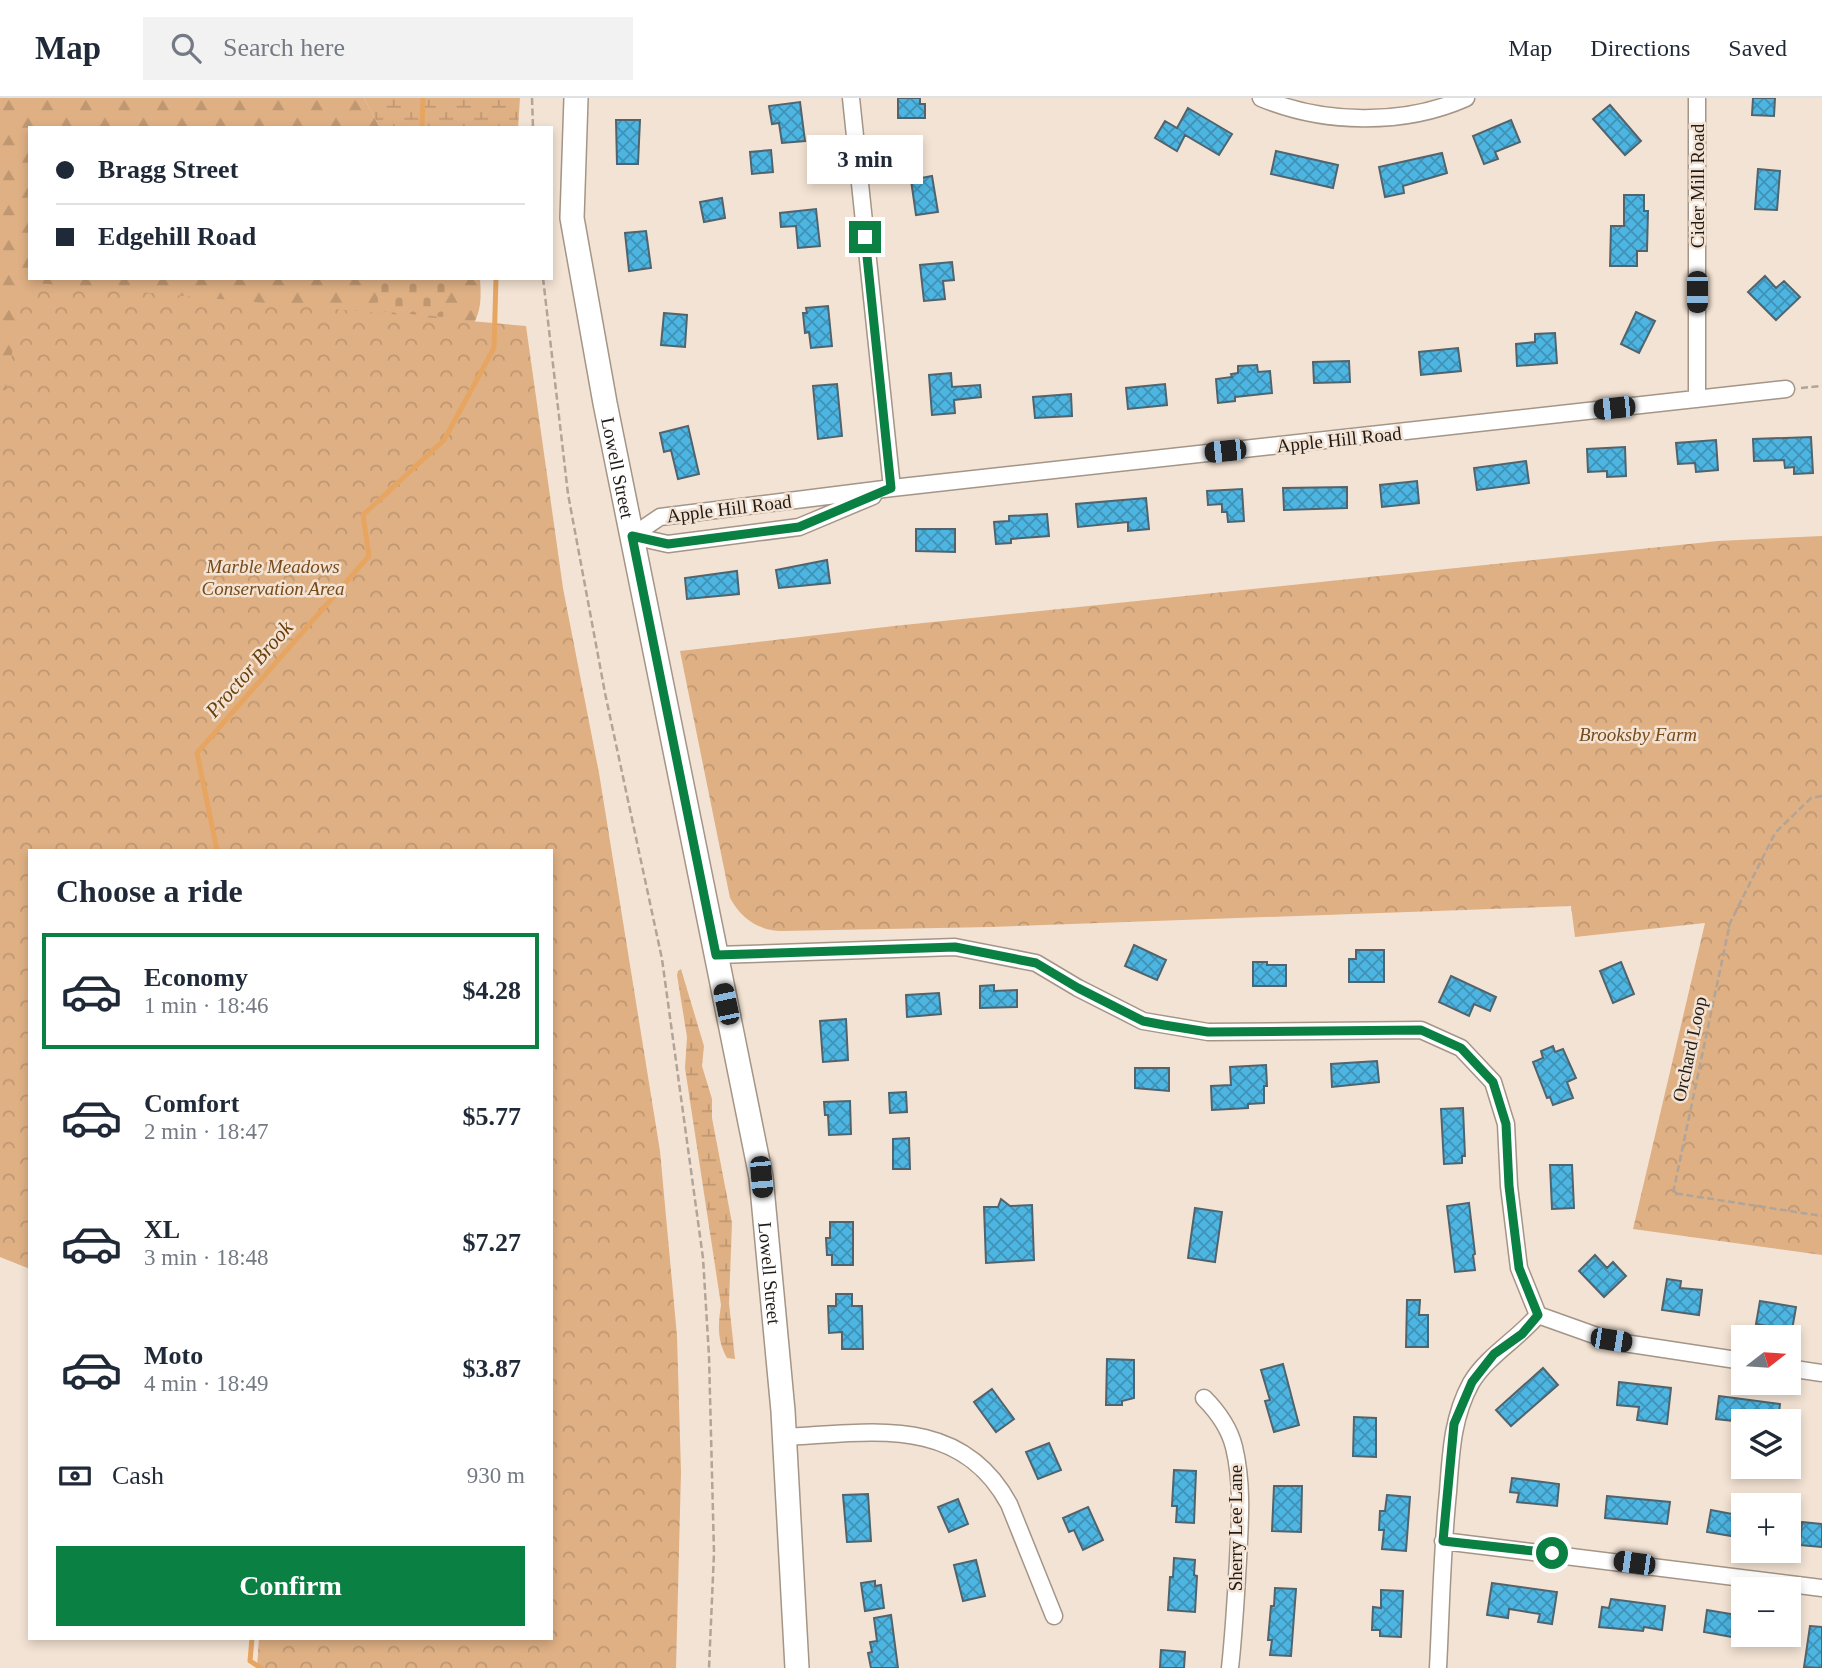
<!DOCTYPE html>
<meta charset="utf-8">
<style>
body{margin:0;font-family:Georgia,serif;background:#f2f2f3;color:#1f2937;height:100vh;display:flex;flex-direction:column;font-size:26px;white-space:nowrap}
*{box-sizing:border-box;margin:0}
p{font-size:23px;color:#747a83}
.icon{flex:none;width:38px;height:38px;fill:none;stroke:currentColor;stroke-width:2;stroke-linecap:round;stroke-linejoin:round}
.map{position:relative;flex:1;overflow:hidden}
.sheet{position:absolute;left:28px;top:751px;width:525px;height:791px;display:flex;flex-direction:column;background:#fff;border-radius:0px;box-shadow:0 4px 10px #0003}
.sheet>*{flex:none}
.guide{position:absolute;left:28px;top:28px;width:525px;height:154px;border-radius:0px;box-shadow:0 4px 10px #0003;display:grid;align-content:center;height:154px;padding:0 28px;background:#fff}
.needle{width:46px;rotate:73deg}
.buttons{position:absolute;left:1731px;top:1227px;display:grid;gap:14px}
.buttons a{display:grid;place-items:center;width:70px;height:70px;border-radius:0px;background:#fff;box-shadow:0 4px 10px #0003;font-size:35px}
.end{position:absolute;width:32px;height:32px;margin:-16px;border:9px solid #0b8043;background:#fff;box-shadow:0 0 0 4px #fff}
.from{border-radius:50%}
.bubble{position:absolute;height:49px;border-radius:0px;background:#fff;box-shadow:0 4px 10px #0003;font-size:23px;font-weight:600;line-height:49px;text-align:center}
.car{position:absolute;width:21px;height:42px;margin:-21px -10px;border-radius:9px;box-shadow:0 0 5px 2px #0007;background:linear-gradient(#222 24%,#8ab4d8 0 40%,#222 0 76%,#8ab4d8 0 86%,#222 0)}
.guide b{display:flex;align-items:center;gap:24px;height:66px;font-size:26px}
.guide b+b{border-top:2px solid #e0e1e3}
.guide i{width:18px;height:18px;background:#1f2937}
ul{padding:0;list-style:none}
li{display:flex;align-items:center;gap:21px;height:116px;margin:0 14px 10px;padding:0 14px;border:4px solid transparent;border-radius:0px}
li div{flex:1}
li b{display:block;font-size:26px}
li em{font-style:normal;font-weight:600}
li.current{border-color:#0b8043}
li>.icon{width:63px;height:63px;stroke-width:1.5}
h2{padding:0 28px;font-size:32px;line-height:84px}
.pay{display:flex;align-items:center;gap:18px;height:77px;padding:0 28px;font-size:26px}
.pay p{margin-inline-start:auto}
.action{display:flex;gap:14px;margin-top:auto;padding:14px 28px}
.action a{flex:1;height:80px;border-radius:0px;background:#0b8043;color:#fff;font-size:28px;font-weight:600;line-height:80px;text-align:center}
header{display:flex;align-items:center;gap:42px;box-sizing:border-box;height:98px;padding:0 35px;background:#fff;border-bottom:2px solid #e0e1e3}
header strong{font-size:33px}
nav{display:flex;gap:38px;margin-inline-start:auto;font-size:24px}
.search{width:490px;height:63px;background:#f2f2f3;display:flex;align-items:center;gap:18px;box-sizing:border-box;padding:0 24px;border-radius:0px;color:#747a83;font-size:26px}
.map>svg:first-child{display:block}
.forest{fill:url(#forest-firs)}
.wetland{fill:url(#wetland-marsh)}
.cemetery{fill:url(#cemetery-stones)}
.park{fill:url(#park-crowns)}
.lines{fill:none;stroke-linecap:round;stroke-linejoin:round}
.stream{stroke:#e7a562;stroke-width:5}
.building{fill:url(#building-cross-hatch);stroke:#51646d;stroke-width:2}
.minor-casing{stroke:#a49587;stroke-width:19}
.secondary-casing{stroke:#a49587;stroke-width:26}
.path{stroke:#b1a498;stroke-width:2.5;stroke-dasharray:7 3.5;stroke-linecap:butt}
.minor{stroke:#fff;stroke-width:16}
.secondary{stroke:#fff;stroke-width:23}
.route{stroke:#0b8043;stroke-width:9}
.labels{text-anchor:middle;stroke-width:5;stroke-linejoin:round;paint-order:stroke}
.street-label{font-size:19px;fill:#211b16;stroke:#f3e3d4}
.park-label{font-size:19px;font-style:italic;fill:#774b1a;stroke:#f3e3d4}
.water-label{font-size:21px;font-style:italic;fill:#6b3f0a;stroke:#f3e3d4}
</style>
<header>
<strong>Map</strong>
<div class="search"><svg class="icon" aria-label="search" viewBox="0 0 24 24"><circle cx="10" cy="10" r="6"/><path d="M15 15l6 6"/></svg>Search here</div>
<nav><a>Map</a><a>Directions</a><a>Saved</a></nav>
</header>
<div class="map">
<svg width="1822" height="1570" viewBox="0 0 1822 1570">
<defs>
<pattern id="forest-firs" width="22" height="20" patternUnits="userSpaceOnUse" patternTransform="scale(1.75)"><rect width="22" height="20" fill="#dfb084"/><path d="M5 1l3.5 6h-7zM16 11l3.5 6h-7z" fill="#bf9771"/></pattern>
<pattern id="wetland-marsh" width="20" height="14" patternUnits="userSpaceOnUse" patternTransform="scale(1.75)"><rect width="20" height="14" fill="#dfb084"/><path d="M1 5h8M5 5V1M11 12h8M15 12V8" fill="none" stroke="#bf9771"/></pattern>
<pattern id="cemetery-stones" width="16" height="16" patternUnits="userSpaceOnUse" patternTransform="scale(1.75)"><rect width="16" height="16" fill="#dfb084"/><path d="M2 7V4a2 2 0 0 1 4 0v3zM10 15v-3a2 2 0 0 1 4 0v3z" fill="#bf9771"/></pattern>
<pattern id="park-crowns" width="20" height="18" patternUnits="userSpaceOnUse" patternTransform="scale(1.75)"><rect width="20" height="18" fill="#dfb084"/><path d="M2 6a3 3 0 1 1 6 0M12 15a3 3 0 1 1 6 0" fill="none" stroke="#bf9771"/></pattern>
<pattern id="building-cross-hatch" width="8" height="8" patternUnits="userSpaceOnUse" patternTransform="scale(1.75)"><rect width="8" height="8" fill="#4cb5e1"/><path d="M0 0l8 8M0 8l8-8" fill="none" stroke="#3f92b5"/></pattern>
</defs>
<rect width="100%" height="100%" fill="#f3e3d4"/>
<!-- forest -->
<path class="forest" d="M0,0H364L380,30H30V180H480C481,199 482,212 472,229L30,752L0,962Z"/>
<!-- wetland -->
<path class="wetland" d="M364,0H520L518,30H380Z
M681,871L704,948L702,968L712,1001V1020L732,1125L729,1205L735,1261L727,1260C717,1242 718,1227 721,1207L685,970L687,939L677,877L678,873Z"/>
<!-- cemetery -->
<path class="cemetery" d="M380,180H446L443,219L377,213Z"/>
<!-- park -->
<path class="park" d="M25,184L526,228L563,490L599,675L660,1053L677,1238L681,1374L676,1570H257L259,1540H551V752H30V1171L0,1159V322Z
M1822,438V1157L1633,1131L1705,825L1575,839L1571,808L991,829L781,833C757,832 741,820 730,800L680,553L894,528L1718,443Z"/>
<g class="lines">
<!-- stream -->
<path class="stream" d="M422,30L423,0
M217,752L197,655L369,458L363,417L444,342L494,250L496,180
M252,1540L250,1563L261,1570"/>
</g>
<!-- building -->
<path class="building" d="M898,0H920V6H925V20H898Z
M1753,0H1775L1774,18L1752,17Z
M800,4L805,43L782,45L779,25L772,26L769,8Z
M1610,7L1641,43L1625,57L1593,21Z
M1188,10L1232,36L1219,57L1185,37L1177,53L1155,40L1165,23L1177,30Z
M616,22H640L638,66H617Z
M1511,22L1520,44L1495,54L1498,61L1484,66L1473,38Z
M771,52L773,74L752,76L750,54Z
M1276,53L1338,67L1333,90L1271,76Z
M1442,55L1447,75L1403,88L1404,95L1385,99L1379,69Z
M1758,71L1780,73L1777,112L1755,111Z
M932,78L938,114L916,117L911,82Z
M1624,97H1644V113H1648L1647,153H1637V168H1610L1611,128H1624Z
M722,100L725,120L704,124L700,104Z
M816,111L820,148L798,150L796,128L781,129L780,115Z
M646,133L651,170L629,173L625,135Z
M952,164L954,182L943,183L945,201L924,203L920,167Z
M1765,178L1776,190L1784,183L1800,199L1776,222L1748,194Z
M828,208L832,248L811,250L809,234L805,235L803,215H807L806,210Z
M1636,214L1655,223L1639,255L1621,246Z
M664,215L687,217L685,249L661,247Z
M1555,235L1557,265L1517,268L1516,246L1535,244V236Z
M1458,250L1461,273L1421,277L1419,254Z
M1349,263L1350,284L1314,285L1313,264Z
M1257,267L1258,274L1270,273L1272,295L1235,299V303L1218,305L1216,281L1232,279L1231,276L1238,275V268Z
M951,275L952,289L980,287L981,299L954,302L955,315L932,317L929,277Z
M837,286L842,338L818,341L813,288Z
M1165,286L1167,307L1128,311L1126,290Z
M1071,296L1072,318L1035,320L1033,299Z
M688,328L699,376L678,381L671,352L664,354L660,335Z
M1811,339L1813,375L1794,376V369L1785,370L1784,362L1754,363L1753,341Z
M1716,342L1718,372L1696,374L1695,365L1678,366L1676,345Z
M1625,349L1626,378L1607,379V373L1588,374L1587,351Z
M1526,363L1529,385L1477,392L1474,370Z
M1417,383L1419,405L1382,409L1380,387Z
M1347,389V410L1284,412L1283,390Z
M1242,391L1244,423L1228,424L1227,414H1222V406L1208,407L1207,393Z
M1146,400L1149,431L1128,433V424L1078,429L1076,406Z
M1047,416L1049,438L1011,441V445L996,446L994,424L1009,423V418Z
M916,431H955V454L916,453Z
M827,462L830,485L779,490L776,472Z
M737,473L739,496L687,501L685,480Z
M1134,847L1166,862L1157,882L1125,868Z
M1356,852H1384V884H1349V861H1356Z
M1253,864H1267V867H1286V888H1253Z
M1621,864L1634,896L1613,905L1600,873Z
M1451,878L1496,899L1490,913L1474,906L1469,918L1439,904Z
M994,887V893L1017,892V909L980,910V888Z
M939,895L941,916L907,919L906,897Z
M846,921L848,962L823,964L820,923Z
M1553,948L1555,954L1563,951L1576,980L1567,984L1573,1000L1553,1007L1550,999L1547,1000L1533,964L1543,960L1541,953Z
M1377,963L1379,984L1332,989L1331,966Z
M1266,967L1267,988H1264V1005L1248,1006V1010L1212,1012L1211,988L1231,987L1230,969Z
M1135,970H1169V993L1135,990Z
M906,994L907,1014L890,1015L889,995Z
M850,1003L851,1036L829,1037L828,1017H825L824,1004Z
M1463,1010L1465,1058H1462V1065L1444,1066L1441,1011Z
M909,1040L910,1071H893V1041Z
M1550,1067H1572L1574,1110L1552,1111Z
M1001,1101L1010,1108L1032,1107L1034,1162L986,1165L984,1109H998Z
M1469,1105L1475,1156L1473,1157L1475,1172L1455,1174L1447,1108Z
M1195,1110L1222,1114L1215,1164L1188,1160Z
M830,1124H853V1167H832V1157H827L826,1140H830Z
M1595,1157L1607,1170L1613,1164L1626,1178L1604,1199L1579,1173Z
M1667,1181L1681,1183L1680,1190L1702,1192L1699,1217L1662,1212Z
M836,1196H852V1208H862L863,1251H842V1234L829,1235L828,1208H836Z
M1407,1202H1420L1419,1217H1428V1249H1406Z
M1760,1203L1796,1209L1792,1232L1756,1226Z
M1107,1261L1134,1262V1300L1122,1303V1307H1106Z
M1283,1266L1299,1327L1274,1334L1265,1303L1270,1302L1261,1272Z
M1543,1270L1558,1287L1511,1328L1496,1312Z
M1619,1284L1671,1290L1667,1326L1637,1322L1639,1309L1617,1307Z
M992,1291L1014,1321L996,1334L974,1304Z
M1719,1298L1780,1306L1778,1323L1743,1324L1716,1321Z
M1354,1319L1376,1320V1359L1353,1358Z
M1049,1345L1061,1372L1038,1381L1026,1354Z
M1174,1372L1196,1373L1194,1425L1176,1424L1177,1408H1172Z
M1512,1380L1559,1386L1557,1408L1517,1404L1519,1395L1510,1394Z
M1274,1388H1302L1301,1434L1272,1433Z
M868,1396L871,1443L847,1444L843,1397Z
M1387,1397L1410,1399L1406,1453L1382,1451L1384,1432H1379L1380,1413H1385Z
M1607,1398L1670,1404L1667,1426L1605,1420Z
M958,1401L968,1426L949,1434L938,1409Z
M1088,1409L1103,1442L1083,1452L1074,1432L1069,1434L1063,1420Z
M1711,1412L1743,1418V1440L1707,1434Z
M1802,1424L1822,1426V1449L1800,1447Z
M1174,1460L1195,1462L1194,1477L1197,1478L1195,1514L1168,1512L1170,1479H1173Z
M976,1462L985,1498L963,1503L954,1467Z
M875,1483V1488L881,1487L884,1510L865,1513L861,1485Z
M1492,1485L1557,1494L1552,1526L1538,1524L1540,1516L1509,1511L1508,1520L1487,1517Z
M1275,1490L1296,1491L1291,1558L1270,1557L1272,1542H1268L1271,1508H1274Z
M1381,1492L1403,1493L1401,1539L1380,1538V1532H1372L1373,1509L1381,1510Z
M1611,1501L1665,1508L1662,1532L1644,1529L1643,1533L1599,1529L1602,1509L1609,1510Z
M1707,1512L1743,1518V1541L1704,1534Z
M891,1517L898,1570H871L868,1555L872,1554L870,1544L877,1543L874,1520Z
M1810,1528L1822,1529V1570L1804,1569Z
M1161,1552L1185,1554L1184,1570H1160Z"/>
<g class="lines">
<defs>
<path id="minor" d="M851,0L892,390
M1261,0C1323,26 1403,28 1466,0
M1697,0V301
M632,438L660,419L892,390L1786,291
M632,438L668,446L799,429L873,398
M716,857L955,849L1036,865L1078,890L1143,923L1208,934L1421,932L1461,950L1493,984L1506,1026L1509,1088L1519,1170L1538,1217L1611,1243L1743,1263
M1788,1270L1822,1275
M1204,1300C1218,1314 1229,1329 1234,1349C1243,1386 1240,1425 1238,1462C1236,1498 1234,1534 1230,1570
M784,1339C871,1335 960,1316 1009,1406L1054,1518
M1443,1443L1822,1490
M1438,1570C1441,1511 1442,1452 1448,1394C1451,1355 1452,1320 1471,1285C1487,1258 1518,1241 1538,1217"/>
<g id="secondary">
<path id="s1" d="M576,0L572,120L605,305L761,1079L783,1313L797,1570"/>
</g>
</defs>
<!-- minor casing -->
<use href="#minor" class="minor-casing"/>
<!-- secondary casing -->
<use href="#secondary" class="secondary-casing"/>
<!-- path -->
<path class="path" d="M532,0L533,30
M543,180L568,396L605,595L662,861L703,1160L709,1258L714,1455L709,1570
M1801,290L1822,288
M1822,698L1811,700L1775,735L1730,825L1673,1095L1822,1118"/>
<!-- minor -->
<use href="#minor" class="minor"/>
<!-- secondary -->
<use href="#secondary" class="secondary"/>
</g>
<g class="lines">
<!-- route -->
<path class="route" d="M865,139L891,390L799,429L668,446L632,438L716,857L955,849L1036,865L1078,890L1143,923L1164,927L1208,934L1421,932L1461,950L1493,984L1506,1026L1509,1088L1519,1170L1538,1217L1522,1236L1494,1256L1472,1284L1454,1326L1443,1443L1552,1455"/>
</g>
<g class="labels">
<!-- street labels -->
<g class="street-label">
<text transform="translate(1697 88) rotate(-90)" y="7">Cider Mill Road</text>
<text transform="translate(1339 341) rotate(-6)" y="7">Apple Hill Road</text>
<text dy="7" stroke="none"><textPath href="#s1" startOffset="374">Lowell Street</textPath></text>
<text transform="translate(729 410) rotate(-7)" y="7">Apple Hill Road</text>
<text transform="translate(1689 951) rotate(-78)" y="7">Orchard Loop</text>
<text dy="7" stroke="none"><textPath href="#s1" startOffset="1194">Lowell Street</textPath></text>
<text transform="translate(1235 1430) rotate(-90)" y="7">Sherry Lee Lane</text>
</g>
<!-- park labels -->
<g class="park-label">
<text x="273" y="475">Marble Meadows<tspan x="273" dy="22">Conservation Area</tspan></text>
<text x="1638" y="643">Brooksby Farm</text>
</g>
<!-- water labels -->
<g class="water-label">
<text transform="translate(249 571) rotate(-49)" y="7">Proctor Brook</text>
</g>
</g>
</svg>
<div class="buttons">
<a><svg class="needle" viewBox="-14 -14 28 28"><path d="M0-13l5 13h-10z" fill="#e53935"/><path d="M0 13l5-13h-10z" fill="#747a83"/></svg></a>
<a><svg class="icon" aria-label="layers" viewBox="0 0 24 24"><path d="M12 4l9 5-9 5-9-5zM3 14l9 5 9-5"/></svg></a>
<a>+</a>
<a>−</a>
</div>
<i class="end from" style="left:1552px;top:1455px"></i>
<i class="end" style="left:865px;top:139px"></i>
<div class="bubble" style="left:807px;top:37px;width:116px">3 min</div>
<i class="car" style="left:1697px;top:194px;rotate:180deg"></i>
<i class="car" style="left:1614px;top:310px;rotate:264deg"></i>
<i class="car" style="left:1225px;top:353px;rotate:264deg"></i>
<i class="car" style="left:726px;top:906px;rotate:348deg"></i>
<i class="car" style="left:761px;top:1079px;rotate:175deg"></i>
<i class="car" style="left:1611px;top:1242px;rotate:99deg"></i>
<i class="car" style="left:1634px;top:1465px;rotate:278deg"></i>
<div class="guide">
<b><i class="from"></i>Bragg Street</b>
<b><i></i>Edgehill Road</b>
</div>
<section class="sheet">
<h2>Choose a ride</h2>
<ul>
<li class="current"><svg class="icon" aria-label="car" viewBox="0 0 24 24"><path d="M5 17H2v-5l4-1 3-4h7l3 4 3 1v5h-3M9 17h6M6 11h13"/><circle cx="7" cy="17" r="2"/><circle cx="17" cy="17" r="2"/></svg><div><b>Economy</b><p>1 min · 18:46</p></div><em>$4.28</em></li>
<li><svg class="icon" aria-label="car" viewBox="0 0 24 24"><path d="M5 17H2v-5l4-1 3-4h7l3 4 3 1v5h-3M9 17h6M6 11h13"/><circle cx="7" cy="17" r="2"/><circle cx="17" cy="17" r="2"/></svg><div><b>Comfort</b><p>2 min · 18:47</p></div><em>$5.77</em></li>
<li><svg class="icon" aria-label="car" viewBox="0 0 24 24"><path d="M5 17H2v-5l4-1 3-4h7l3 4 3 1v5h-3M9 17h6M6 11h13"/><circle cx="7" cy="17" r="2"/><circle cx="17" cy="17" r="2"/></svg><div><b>XL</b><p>3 min · 18:48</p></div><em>$7.27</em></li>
<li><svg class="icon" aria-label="car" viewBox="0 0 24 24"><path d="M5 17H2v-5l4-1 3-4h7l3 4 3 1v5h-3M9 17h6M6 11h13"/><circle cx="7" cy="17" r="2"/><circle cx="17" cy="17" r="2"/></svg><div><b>Moto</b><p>4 min · 18:49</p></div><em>$3.87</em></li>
</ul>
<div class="pay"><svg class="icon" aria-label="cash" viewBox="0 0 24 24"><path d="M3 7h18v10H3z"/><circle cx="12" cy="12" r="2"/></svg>Cash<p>930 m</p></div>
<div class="action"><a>Confirm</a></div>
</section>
</div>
